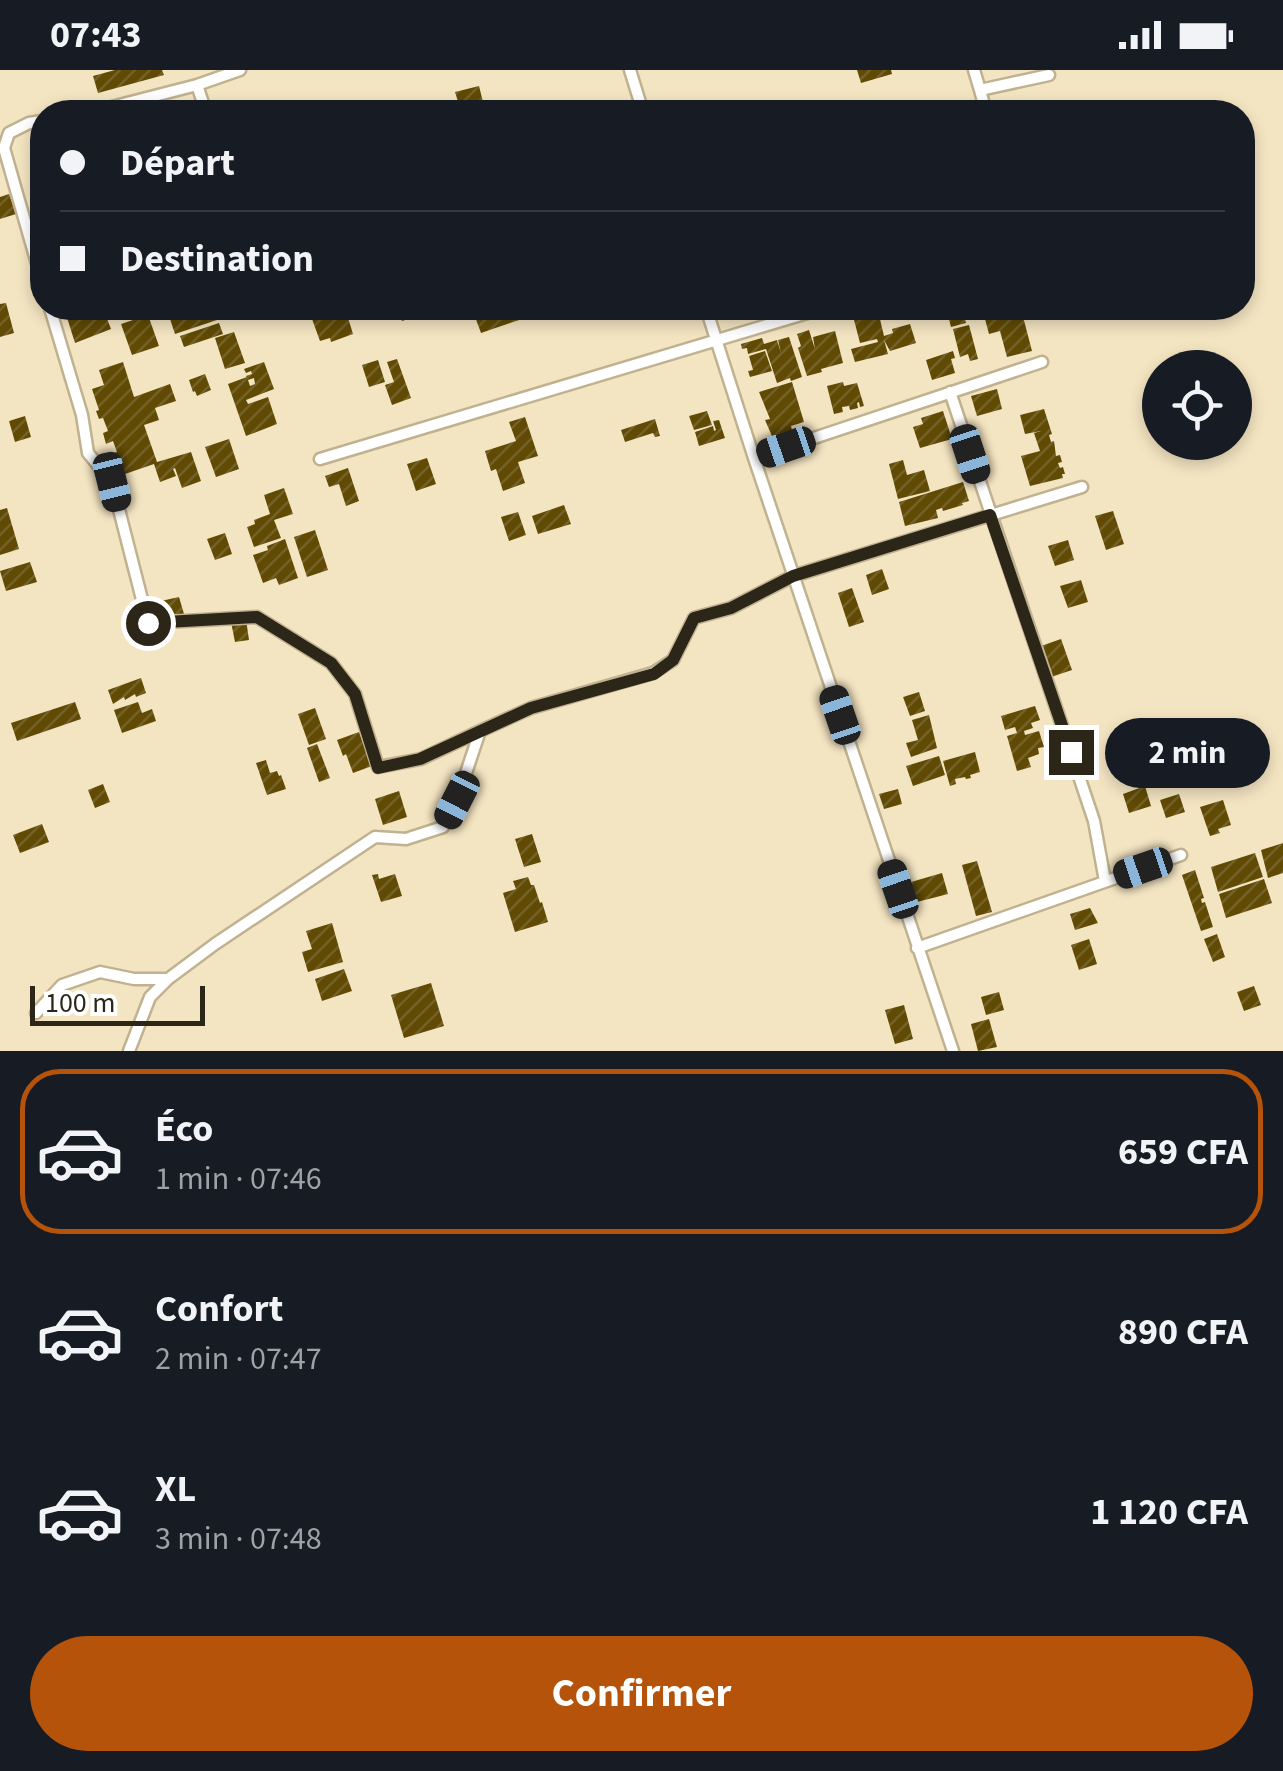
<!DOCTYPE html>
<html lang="fr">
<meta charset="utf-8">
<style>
body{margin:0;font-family:"Source Sans 3",sans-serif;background:#20242c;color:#f1f3f6;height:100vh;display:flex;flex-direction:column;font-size:38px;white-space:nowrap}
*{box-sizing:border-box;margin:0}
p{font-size:32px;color:#9ea1a6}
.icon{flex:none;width:55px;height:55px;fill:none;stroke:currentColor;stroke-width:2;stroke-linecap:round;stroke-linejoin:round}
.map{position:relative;height:981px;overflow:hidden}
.details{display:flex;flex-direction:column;background:#171b24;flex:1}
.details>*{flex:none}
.guide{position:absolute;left:30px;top:30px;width:1225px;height:220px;border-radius:40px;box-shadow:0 5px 15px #0003;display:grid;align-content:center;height:220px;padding:0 30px;background:#171b24}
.controls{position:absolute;left:1142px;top:280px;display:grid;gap:20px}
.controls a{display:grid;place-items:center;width:110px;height:110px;border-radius:50%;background:#171b24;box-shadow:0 5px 15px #0003;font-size:50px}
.scale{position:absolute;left:30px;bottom:25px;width:175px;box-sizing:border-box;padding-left:10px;border:5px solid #2b2618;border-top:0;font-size:28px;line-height:35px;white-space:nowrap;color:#2b2618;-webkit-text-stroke:8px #fff;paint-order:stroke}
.end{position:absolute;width:45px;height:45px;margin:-22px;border:12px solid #2b2618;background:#fff;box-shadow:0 0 0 5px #fff}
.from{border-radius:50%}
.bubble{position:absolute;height:70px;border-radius:35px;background:#171b24;box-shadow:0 5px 15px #0003;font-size:32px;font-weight:700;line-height:70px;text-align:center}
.car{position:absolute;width:30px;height:60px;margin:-30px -15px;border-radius:12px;box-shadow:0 0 8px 2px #0007;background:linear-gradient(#222 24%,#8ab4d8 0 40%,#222 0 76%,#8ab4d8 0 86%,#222 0)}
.guide b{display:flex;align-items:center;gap:35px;height:95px;font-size:38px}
.guide b+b{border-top:2px solid #363941}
.guide i{width:25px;height:25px;background:#f1f3f6}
ul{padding:18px 0 0;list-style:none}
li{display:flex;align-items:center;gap:30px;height:165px;margin:0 20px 15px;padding:0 10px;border:5px solid transparent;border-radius:40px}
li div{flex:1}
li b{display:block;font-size:38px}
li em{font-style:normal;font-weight:700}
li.on{border-color:#b45309}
li>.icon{width:90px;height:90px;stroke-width:1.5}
.action{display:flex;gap:20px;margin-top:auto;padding:20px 30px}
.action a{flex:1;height:115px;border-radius:60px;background:#b45309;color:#fff;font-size:40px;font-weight:700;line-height:115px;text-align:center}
.status{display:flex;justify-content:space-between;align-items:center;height:70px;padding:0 50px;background:#171b24;direction:ltr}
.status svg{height:28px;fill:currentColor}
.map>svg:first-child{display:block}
.building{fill:url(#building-hatch)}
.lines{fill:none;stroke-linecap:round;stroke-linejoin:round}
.street-casing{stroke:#c0b290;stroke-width:15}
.street{stroke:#fff;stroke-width:10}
.route{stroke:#2b2618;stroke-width:12}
</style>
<div class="status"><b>07:43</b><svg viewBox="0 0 49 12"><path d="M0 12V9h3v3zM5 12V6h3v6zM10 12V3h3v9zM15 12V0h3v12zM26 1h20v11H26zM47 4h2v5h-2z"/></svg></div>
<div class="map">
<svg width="1283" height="981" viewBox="0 0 1283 981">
<defs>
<pattern id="building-hatch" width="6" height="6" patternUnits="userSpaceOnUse" patternTransform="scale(2.5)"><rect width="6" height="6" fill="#604a04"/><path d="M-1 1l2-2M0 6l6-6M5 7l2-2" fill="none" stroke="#736128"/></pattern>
</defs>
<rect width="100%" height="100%" fill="#f4e5c2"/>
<!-- building -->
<path class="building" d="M115,0H162L164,5L98,23L93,6Z
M857,0H891L892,4L861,13Z
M479,16L483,32L460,38L455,22Z
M9,124L16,144L0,149V127Z
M6,233L14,263L0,267V234Z
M64,238L77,239L79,248L82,247L78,238H103L111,259L75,273Z
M184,238H213L217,250L175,264L168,243Z
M308,238H345L353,264L331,272L330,268L320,271Z
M397,238H422L424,244L402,251Z
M493,238H514L519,250L481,263L474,244Z
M946,238H962L966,253L951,257Z
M982,238H1006L1007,242L1021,239L1032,281L1007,287L1000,261L989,264Z
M878,241L884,266L893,263L892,259L910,254L916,273L890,281L884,270L888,284L855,292L851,279L878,272L877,269L860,273L853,246L860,245L861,249L872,247L871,243Z
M148,245L159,276L132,285L121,254Z
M219,253L223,264L184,277L180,266Z
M969,255L978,289L970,291L968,284L960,287L953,259Z
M809,260L815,279L813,267L835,261L843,293L821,299L822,302L807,306L798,278L801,276L797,264Z
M234,262L245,293L225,299L215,268Z
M789,267L802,307L791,311L790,308L777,313L766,279L748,284L747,278L742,279L741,274L762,268L764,274L777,270L781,283L778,270Z
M765,281L772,301L750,307L748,301L753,300L749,286Z
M953,281L955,288L951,289L955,303L932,310L926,290Z
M397,289L411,328L392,335L385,315L394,312L387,292Z
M378,290L385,312L369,317L362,295Z
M123,292L134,327L170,314L176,331L155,338L159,350L144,355L157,392L191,382L201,411L182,418L175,398L173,399L176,406L160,412L154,394L125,404L123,400L115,403L113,397L122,395L119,387L111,389L109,384L117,382L113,371L106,374L103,363L108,361L103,348L99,349L96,341L99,340L92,319L104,315L99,300Z
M264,292L274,319L246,330L248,334L268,327L277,354L246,366L228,314L247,307L250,316L255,314L254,308L248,310L246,306L252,304L251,301L246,303L244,299Z
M205,304L211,320L197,326L195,321L193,322L189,310Z
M792,312L804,352L791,356L792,360L772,366L765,350L770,349L759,322Z
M843,312L844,316L857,313L864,336L860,337L859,332L857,333L858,338L850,340L849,336L842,337L843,342L834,344L827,316Z
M997,319L1002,339L977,346L971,326Z
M1044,339L1052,364L1049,365L1051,372L1054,371L1056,386L1060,385L1062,392L1058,393L1060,398L1063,397L1065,404H1062L1063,408L1030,416L1021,386L1040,381L1034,363L1041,361L1025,364L1020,345Z
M707,341L712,355L694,360L689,346Z
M943,341L952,369L920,378L913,357L923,354L921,348Z
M25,346L31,367L15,372L9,351Z
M525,347L538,386L518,392L525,413L503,421L496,399L491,401L485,381L516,371L509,352Z
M655,349L660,366L655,367L653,363L625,372L621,360Z
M719,350L725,368L699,376L695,362L713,356L714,361L716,360L713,351Z
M229,369L239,399L216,407L205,377Z
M427,388L436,414L416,421L407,394Z
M903,390L907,405L924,400L930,421L898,429L889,394Z
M348,398L359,431L346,436L339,414L329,417L325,406Z
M963,412L969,431L962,433L963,435L943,441L942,438L936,440L938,448L905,456L899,432Z
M284,418L293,444L274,450L281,468L254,477L247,457L255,454L254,450L270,444L264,425Z
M564,435L571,454L538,464L532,446Z
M7,438L19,479L0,485V440Z
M1113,441L1124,474L1106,480L1095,446Z
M518,442L526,465L509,471L501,447Z
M315,460L328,500L307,507L294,467Z
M225,463L232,484L215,490L207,469Z
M285,469L298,508L279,515L276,508L263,513L253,485L268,480L267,476Z
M1068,470L1074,490L1055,496L1048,476Z
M30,492L37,512L6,521L0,501Z
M882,499L889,519L872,525L866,505Z
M1081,510L1088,532L1068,538L1060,516Z
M852,518L864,552L849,557L838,523Z
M179,527L184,544L165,548L161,531Z
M246,549L249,570L235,572L231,552Z
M1061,569L1072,600L1051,607L1041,576Z
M141,608L146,623L136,627L135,624L125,630L124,627L113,634L108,620Z
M919,622L925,641L910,646L903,627Z
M75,632L81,649L17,671L11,653Z
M138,632L142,643L152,639L156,651L122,663L114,640Z
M1035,636L1040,650L1031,653L1033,658L1024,661L1025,665L1039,661L1044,677L1038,678L1039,684L1028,688L1031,697L1017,701L1007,666L1017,663L1015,657L1005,660L1001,646Z
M315,638L326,669L309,675L298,644Z
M929,645L937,678L911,687L906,673L918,670L912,650Z
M1213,659L1230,710L1211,716L1194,666Z
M359,662L372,696L353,703L346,684L343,686L337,670Z
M1188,665L1205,714L1194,718L1178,669Z
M317,674L330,708L319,712L307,678Z
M975,682L980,702L970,705L971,708L966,709L965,707L955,709L956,714L950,716L943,691Z
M939,686L945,705L913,716L906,696Z
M266,690L270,703L277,701L279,706L281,705L286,719L267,725L256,693Z
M103,714L110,732L95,738L88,720Z
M1145,716L1151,736L1129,743L1123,724Z
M898,719L902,734L884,739L879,724Z
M399,721L407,747L383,755L375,729Z
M1179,724L1185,742L1166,748L1160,730Z
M1223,730L1231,755L1218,759L1220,763L1210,766L1200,737Z
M42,754L49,772L20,783L13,765Z
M532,764L541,792L524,797L515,769Z
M1283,773V803L1268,808L1261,780Z
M1255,783L1263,807L1218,822L1211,797Z
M977,791L992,842L976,846L962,795Z
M1195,800L1204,828L1201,829L1202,833L1205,832L1213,857L1201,861L1182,805Z
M942,803L948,824L917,832L911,812Z
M378,804L379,809L395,804L402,826L381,832L372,805Z
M528,807L531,815H534L540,833L542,832L548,852L515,862L503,823L516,819L513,811Z
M1264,809L1272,833L1226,848L1219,824Z
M1090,838L1098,853L1075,860L1070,844Z
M332,853L343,892L308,902L302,882L312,879L306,861Z
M1217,864L1225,887L1213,892L1204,869Z
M1089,869L1097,894L1079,900L1071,875Z
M344,899L352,921L322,931L315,909Z
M431,913L444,956L404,968L391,925Z
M1254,916L1261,935L1244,941L1237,922Z
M999,922L1004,940L986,945L981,927Z
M904,935L913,969L895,974L885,940Z
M989,949L997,977L978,981L971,954Z"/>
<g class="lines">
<defs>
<path id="street" d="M630,0L643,42
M974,0L980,20L1049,5
M197,15L206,42
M980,20L986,42
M92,42L197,15L240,0
M42,51L29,53L9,63L4,78L42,211
M50,238L82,345L88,383L112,412L148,553L257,547L331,593L355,624L378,697L421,689L480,661
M706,238L754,388L953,981
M950,322L1094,751L1105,811
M754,388L1042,292
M320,389L824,238
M917,878L1181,785
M36,943L62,915L100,902L134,909H168
M129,981L150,927L168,909L215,874L375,767L406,769L443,757L457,730L480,661L531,638L653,603L673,590L694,548L731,538L793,506L1082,417"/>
</defs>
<!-- street casing -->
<use href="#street" class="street-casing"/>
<!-- street -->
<use href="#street" class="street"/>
</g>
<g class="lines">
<!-- route -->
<path class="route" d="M148,553L257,547L331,593L355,624L378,698L420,689L531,638L654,604L673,590L694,548L731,538L793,506L990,445L1071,682"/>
</g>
</svg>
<div class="controls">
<a><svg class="icon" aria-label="locate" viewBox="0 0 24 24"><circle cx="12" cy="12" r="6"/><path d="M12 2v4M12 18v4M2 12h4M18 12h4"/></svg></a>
</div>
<div class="scale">100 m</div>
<i class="end from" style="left:148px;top:553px"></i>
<i class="end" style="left:1071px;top:682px"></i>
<div class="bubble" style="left:1105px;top:648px;width:165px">2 min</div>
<i class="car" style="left:786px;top:377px;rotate:251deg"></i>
<i class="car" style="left:970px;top:384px;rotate:162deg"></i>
<i class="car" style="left:112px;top:412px;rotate:166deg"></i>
<i class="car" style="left:840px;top:645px;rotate:341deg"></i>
<i class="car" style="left:457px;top:730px;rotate:207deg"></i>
<i class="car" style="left:1143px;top:798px;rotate:251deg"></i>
<i class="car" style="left:898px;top:819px;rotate:341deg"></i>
<div class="guide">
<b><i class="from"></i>Départ</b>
<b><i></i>Destination</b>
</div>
</div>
<section class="details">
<ul>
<li class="on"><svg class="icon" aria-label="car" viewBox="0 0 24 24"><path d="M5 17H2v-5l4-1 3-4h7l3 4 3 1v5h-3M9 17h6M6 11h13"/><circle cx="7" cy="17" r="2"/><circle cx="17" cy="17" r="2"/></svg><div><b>Éco</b><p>1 min · 07:46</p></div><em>659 CFA</em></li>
<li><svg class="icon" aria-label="car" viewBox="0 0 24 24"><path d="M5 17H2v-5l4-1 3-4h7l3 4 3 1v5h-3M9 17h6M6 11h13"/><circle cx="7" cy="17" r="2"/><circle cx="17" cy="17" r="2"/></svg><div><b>Confort</b><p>2 min · 07:47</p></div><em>890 CFA</em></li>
<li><svg class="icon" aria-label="car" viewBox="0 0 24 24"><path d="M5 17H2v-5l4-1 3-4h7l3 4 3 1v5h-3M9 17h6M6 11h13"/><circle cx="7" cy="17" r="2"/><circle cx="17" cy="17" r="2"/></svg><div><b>XL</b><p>3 min · 07:48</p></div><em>1 120 CFA</em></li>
</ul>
<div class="action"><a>Confirmer</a></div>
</section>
